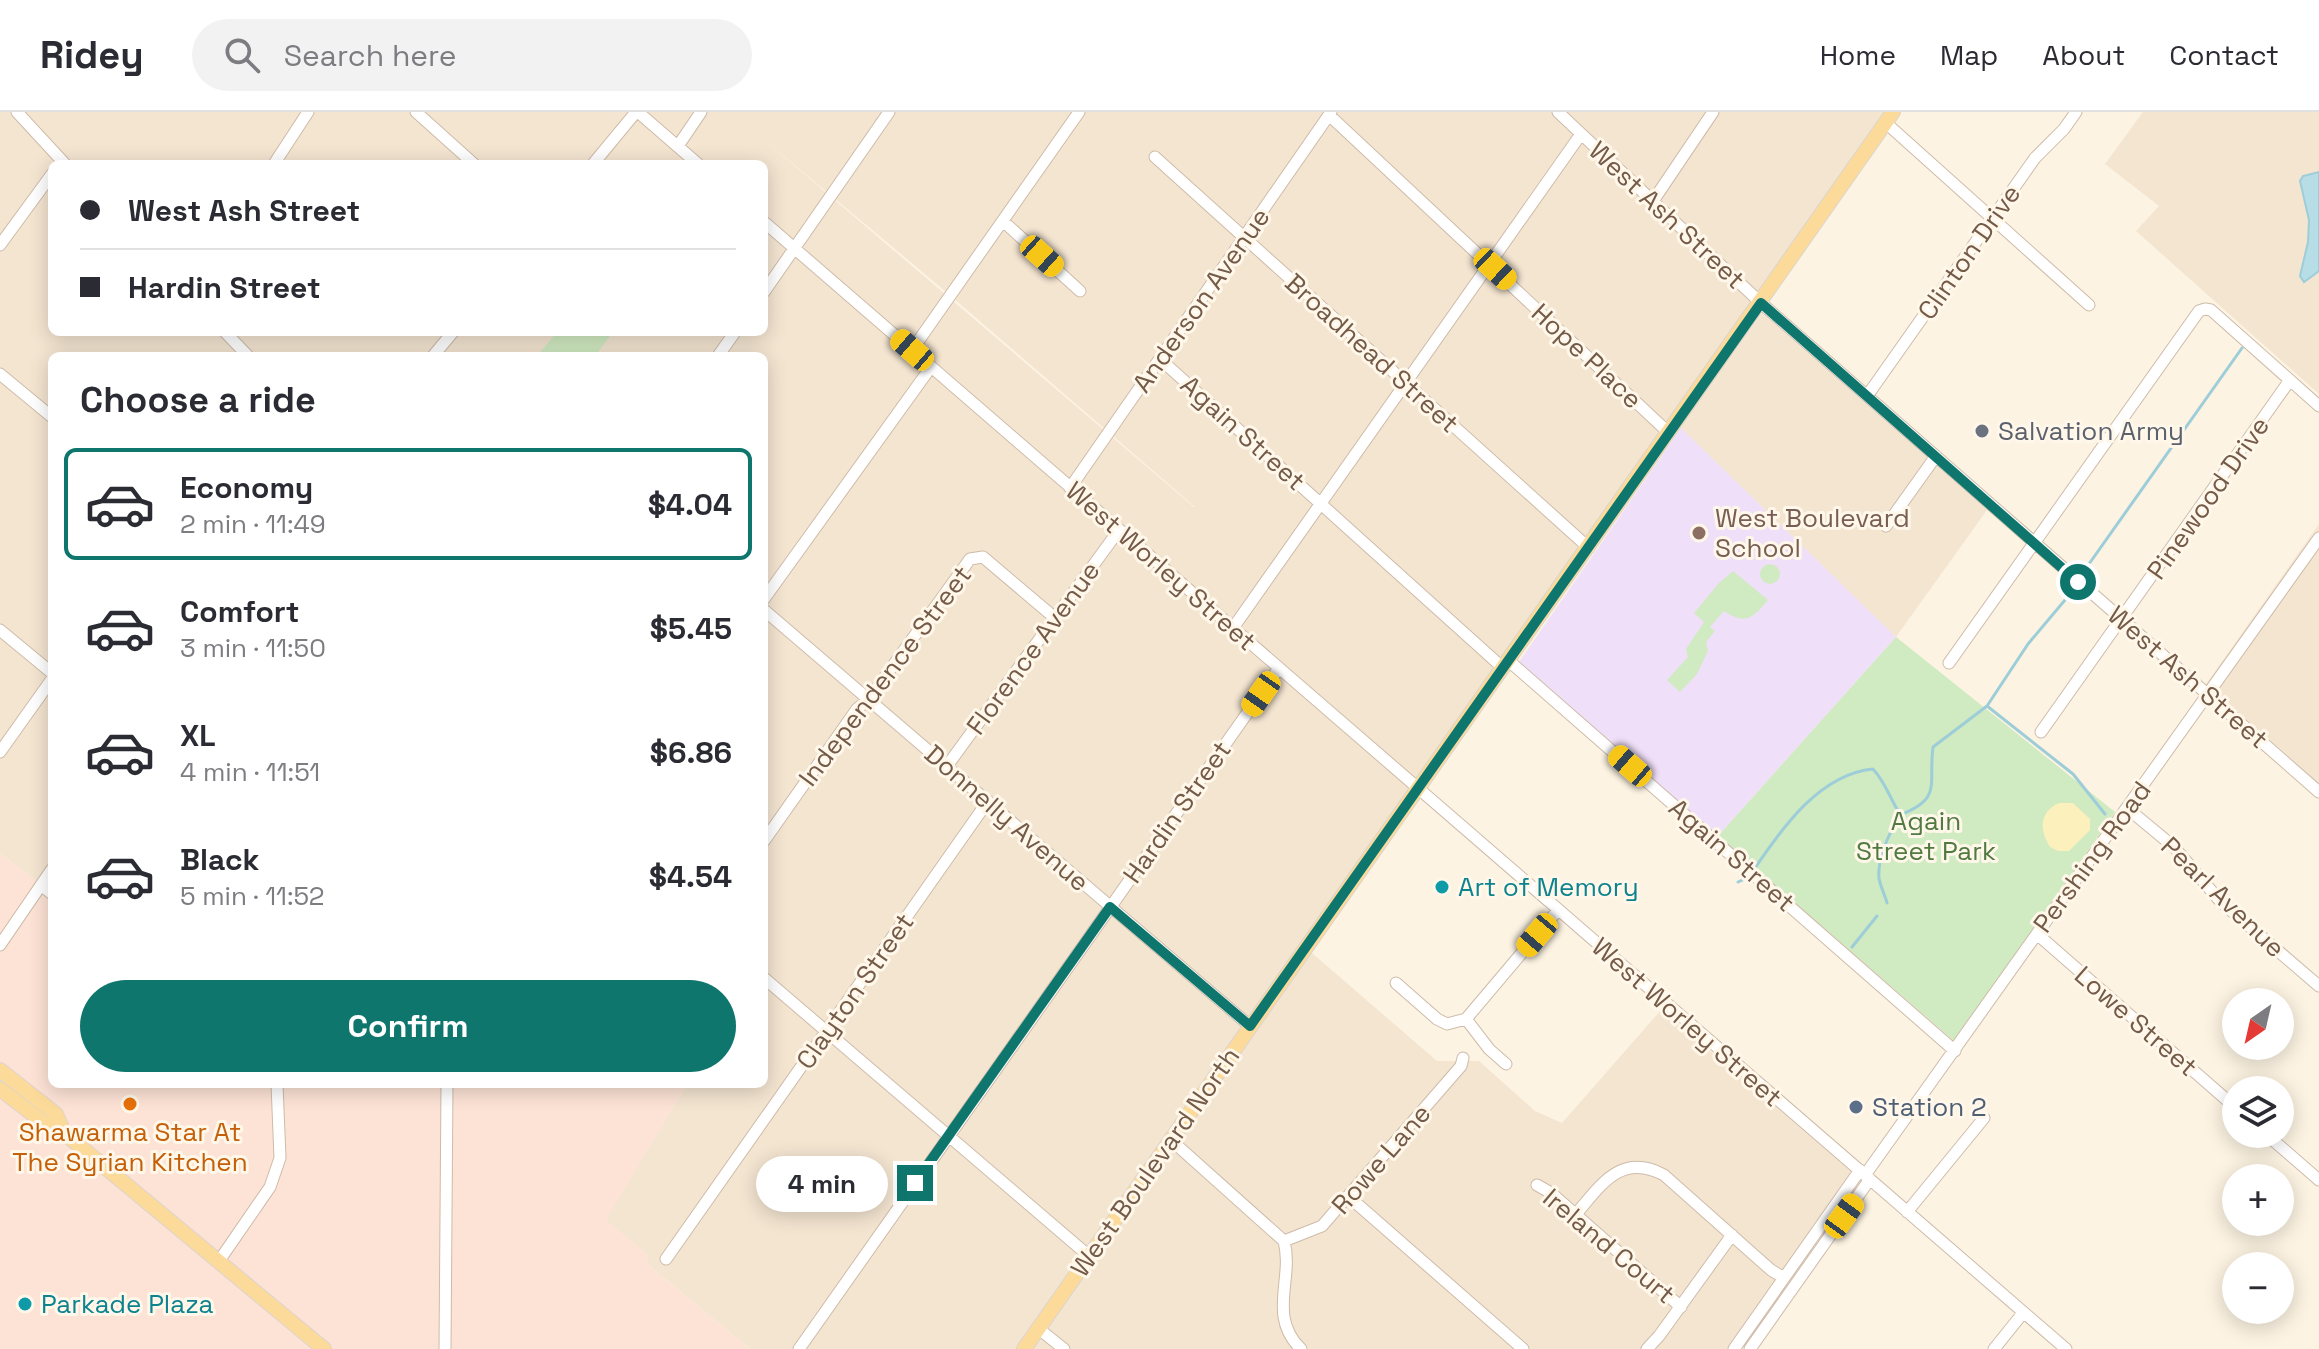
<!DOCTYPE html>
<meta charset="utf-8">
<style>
body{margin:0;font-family:"Space Grotesk",sans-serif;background:#f2f2f3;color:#2b2b33;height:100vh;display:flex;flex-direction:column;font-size:30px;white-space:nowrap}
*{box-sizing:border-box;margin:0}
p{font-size:26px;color:#7c7c81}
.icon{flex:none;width:44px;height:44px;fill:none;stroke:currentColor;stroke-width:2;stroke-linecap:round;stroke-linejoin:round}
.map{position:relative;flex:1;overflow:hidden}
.sheet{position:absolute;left:48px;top:240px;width:720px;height:736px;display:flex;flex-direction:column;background:#fff;border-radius:12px;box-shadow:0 4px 20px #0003}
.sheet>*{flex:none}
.guide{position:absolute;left:48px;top:48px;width:720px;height:176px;border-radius:12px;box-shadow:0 4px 20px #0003;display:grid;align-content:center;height:176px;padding:0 32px;background:#fff}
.needle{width:52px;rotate:214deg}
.buttons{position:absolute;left:2222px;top:876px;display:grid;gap:16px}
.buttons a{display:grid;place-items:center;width:72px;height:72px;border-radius:50%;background:#fff;box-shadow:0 4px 20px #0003;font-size:40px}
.end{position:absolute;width:36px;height:36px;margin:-18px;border:10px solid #0f766e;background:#fff;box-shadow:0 0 0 4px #fff}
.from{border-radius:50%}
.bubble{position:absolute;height:56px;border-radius:28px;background:#fff;box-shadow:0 4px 20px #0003;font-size:26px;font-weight:700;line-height:56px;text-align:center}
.car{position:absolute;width:24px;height:48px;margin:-24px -12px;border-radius:10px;box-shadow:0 0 6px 2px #0007;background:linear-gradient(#f5c518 24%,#345 0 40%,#f5c518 0 76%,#345 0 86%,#f5c518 0)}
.guide b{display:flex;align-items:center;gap:28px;height:76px;font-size:30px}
.guide b+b{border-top:2px solid #e1e1e2}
.guide i{width:20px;height:20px;background:#2b2b33}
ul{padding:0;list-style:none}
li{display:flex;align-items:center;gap:24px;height:112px;margin:0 16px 12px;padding:0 16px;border:4px solid transparent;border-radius:12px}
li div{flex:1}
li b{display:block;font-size:30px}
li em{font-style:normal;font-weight:700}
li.current{border-color:#0f766e}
li>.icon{width:72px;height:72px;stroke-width:1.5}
h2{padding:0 32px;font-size:36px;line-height:96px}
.action{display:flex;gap:16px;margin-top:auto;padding:16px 32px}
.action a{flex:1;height:92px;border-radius:48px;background:#0f766e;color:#fff;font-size:32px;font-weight:700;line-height:92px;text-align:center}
header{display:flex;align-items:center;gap:48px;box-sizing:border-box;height:112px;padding:0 40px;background:#fff;border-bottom:2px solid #e1e1e2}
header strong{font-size:38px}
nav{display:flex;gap:44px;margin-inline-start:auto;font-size:28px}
.search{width:560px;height:72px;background:#f2f2f3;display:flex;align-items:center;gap:20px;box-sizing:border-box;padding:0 28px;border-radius:44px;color:#7c7c81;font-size:30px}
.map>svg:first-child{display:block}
.residential{fill:#f4e5d1;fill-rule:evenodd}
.commercial{fill:#fde3d6}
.education{fill:#f0dff9}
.green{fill:#d0eac1}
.sand{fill:#fcf0bc}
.water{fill:#b7dee6;stroke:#9dcdd8;stroke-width:2}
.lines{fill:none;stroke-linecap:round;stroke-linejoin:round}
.stream{stroke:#9dcdd8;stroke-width:3}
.minor-casing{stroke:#cebba9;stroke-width:13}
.major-casing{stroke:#dbd4cf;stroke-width:16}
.minor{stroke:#fff;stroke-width:11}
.major{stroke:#fcdb9a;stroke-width:14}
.route{stroke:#0f766e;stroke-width:10}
.worship-dot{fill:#6b7280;stroke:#fff7e9;stroke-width:3}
.education-dot{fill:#8d6e63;stroke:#fff7e9;stroke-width:3}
.culture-dot{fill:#0f9aa8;stroke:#fff7e9;stroke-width:3}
.food-dot{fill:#e8710a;stroke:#fff7e9;stroke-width:3}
.service-dot{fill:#5c6f8a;stroke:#fff7e9;stroke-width:3}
.labels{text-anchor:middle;stroke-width:6;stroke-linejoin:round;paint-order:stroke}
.street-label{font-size:26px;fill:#745a48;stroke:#fff7e9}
.worship-label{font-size:26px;fill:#5b616d;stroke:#fff7e9;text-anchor:start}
.education-label{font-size:26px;fill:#785e54;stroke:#fff7e9;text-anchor:start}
.park-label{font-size:26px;fill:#507a41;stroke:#fff7e9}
.culture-label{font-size:26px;fill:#0d838f;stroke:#fff7e9;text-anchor:start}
.service-label{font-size:26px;fill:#4e5e75;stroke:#fff7e9;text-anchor:start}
.food-label{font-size:26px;fill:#c56008;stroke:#fff7e9}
</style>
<header>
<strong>Ridey</strong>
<div class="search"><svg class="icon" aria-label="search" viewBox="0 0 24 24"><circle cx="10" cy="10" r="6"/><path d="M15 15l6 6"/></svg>Search here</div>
<nav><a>Home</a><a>Map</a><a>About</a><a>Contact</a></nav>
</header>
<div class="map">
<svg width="2319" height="1237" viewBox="0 0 2319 1237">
<rect width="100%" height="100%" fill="#fcf3e2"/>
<!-- residential -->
<path class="residential" d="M0,0H1883L1305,835L1437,949H1479L1535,999L1562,1011L1661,898L1855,1059L1728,1237H750L645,1150L649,1144L605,1108L687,972H764V244H52V781L0,741ZM754,19L945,179L1195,395H1194ZM52,52H764V220H52Z
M2143,0H2319V282L2136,119L2159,94L2105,52Z
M1762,201L1987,398L1896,525L1681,316Z
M2319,412V672L2206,572Z"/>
<!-- commercial -->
<path class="commercial" d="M0,741L52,781V972H687L606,1108L649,1144L646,1151L750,1237H0Z"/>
<!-- education -->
<path class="education" d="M1681,316L1896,525L1718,724L1519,550Z"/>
<!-- green -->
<path class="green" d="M557,220H613L595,244H537Z
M1760 462a10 10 0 1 1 20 0a10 10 0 1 1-20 0Z
M1733,459L1768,488C1752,507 1745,513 1724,499L1710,515L1715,519L1706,530L1708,539L1697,562L1680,580L1667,568L1688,545L1686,537L1704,510L1694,501L1719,471Z
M1896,525L2115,700L1954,929L1718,724Z"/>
<!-- sand -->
<path class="sand" d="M2059,691H2073L2090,707V718L2069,739H2058L2050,735C2039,718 2039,700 2059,691Z"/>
<!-- water -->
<path class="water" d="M2319,60V159L2304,170L2300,164L2308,130L2309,108L2300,69L2303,64Z"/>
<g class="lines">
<!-- stream -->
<path class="stream" d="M2084,459L2242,236
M2069,479L2065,488L2028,532L1987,594L2073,662L2105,702
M1755,756C1782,716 1820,662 1873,657C1886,671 1890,687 1900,702
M1738,770L1747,766
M1887,791C1885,783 1880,774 1879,766C1877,745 1890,720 1900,703C1943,686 1928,673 1933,635L1987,594
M1852,835L1877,804"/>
<defs>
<path id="minor" d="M17,0L65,52
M416,0L474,52
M638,0L698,52
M1558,0L1761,191L2319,680
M1329,3L1669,321
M1886,11L2089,193
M678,34L701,0
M1155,45L1589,436
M274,52L308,0
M593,52L636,0
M1653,89L1713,0
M764,110L2066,1237
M1004,110L1080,179
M0,133L52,62
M764,180L889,0
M225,220L248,244
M912,238L1079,0
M433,244L453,220
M718,244L735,220
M1160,247L1503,556
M0,262L52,305
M1867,284L2035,46L2064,17L2076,0
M1070,376L1331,0
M1886,414L1936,344
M764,487L931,255
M764,498L1250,914
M1233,516L1581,22
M0,518L52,561
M1509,549L1955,939
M1949,551L2199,199L2205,197L2211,198L2319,294
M2041,620L2290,268
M0,640L52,567
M947,654L1119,418
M2127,696L2174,735L2220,789L2319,874
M764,729L857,597L869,587L970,447L983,445L1055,506
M41,773L52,782
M2037,822L2236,996
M0,833L52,757
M764,866L1089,1144
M1396,871L1437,907L1447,912L1466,907L1489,937L1506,952
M1466,907L1558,798
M2266,1022L2319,1068
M1171,1028L1284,1129C1294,1167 1267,1204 1301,1237
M1865,1063L2319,426
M1537,1073L1551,1081L1681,1195
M1348,1084L1523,1237
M1907,1100L1984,1006
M1576,1102C1601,1073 1621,1040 1664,1063L1771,1158L1784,1166
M1284,1129L1322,1114L1461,954L1463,946
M666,1147L988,689
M219,1149L270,1075L280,1046L277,972
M1039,1217L1064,1237
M445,1237L447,972
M799,1237L1279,556
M1647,1237L1659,1224L1732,1123
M1734,1237L1860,1058
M1750,1237L1870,1067
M1994,1237L2023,1201"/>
<path id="major" d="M0,958L56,1002L64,1021
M0,977L44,1011L64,1021L324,1237
M1024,1237L1893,0"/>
</defs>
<!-- minor casing -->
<use href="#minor" class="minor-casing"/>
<!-- major casing -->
<use href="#major" class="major-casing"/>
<!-- minor -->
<use href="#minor" class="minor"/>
<!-- major -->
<use href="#major" class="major"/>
</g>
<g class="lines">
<!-- route -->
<path class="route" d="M915,1071L1110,795L1250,914L1761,191L2078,470"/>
</g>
<!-- markers -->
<circle class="worship-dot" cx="1982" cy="319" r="8"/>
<circle class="education-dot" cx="1699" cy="421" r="8"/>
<g class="culture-dot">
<circle cx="1442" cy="775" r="8"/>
<circle cx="25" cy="1192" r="8"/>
</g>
<circle class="food-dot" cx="130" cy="992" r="8"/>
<circle class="service-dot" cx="1856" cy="995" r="8"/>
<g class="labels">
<!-- street labels -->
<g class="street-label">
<text transform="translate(1667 103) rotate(43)" y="9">West Ash Street</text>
<text transform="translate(1969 140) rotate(-55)" y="9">Clinton Drive</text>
<text transform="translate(1201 188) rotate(-55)" y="9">Anderson Avenue</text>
<text transform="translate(1372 241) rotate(42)" y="9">Broadhead Street</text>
<text transform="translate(1587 244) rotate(43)" y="9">Hope Place</text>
<text transform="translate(1243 321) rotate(42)" y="9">Again Street</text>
<text transform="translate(2208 386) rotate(-55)" y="9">Pinewood Drive</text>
<text transform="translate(1161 454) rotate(41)" y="9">West Worley Street</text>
<text transform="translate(1033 536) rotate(-54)" y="9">Florence Avenue</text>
<text transform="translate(885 564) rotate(-53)" y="9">Independence Street</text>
<text transform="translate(2188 565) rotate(41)" y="9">West Ash Street</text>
<text transform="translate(1177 700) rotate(-55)" y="9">Hardin Street</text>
<text transform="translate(1007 706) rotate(41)" y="9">Donnelly Avenue</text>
<text transform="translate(1732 743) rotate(41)" y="9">Again Street</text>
<text transform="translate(2092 745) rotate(-54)" y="9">Pershing Road</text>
<text transform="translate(2223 785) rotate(44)" y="9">Pearl Avenue</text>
<text transform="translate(855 879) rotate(-55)" y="9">Clayton Street</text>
<text transform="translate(2136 909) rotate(41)" y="9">Lowe Street</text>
<text transform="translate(1687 910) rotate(41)" y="9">West Worley Street</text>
<text transform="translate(1381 1047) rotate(-49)" y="9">Rowe Lane</text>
<text transform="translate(1155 1050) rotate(-55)" y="9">West Boulevard North</text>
<text transform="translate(1609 1134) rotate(40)" y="9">Ireland Court</text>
</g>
<!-- worship labels -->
<g class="worship-label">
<text x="1998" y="328">Salvation Army</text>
</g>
<!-- education labels -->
<g class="education-label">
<text x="1715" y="415">West Boulevard<tspan x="1715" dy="30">School</tspan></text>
</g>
<!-- park labels -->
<g class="park-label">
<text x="1926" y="718">Again<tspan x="1926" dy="30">Street Park</tspan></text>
</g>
<!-- culture labels -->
<g class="culture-label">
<text x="1458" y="784">Art of Memory</text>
<text x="41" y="1201">Parkade Plaza</text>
</g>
<!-- service labels -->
<g class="service-label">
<text x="1872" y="1004">Station 2</text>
</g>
<!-- food labels -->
<g class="food-label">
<text x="130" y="1029">Shawarma Star At<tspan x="130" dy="30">The Syrian Kitchen</tspan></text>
</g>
</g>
</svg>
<div class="buttons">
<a><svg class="needle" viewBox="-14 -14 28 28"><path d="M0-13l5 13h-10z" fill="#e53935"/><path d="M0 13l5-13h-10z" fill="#7c7c81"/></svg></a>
<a><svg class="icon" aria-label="layers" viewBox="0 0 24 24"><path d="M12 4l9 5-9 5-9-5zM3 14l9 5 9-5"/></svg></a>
<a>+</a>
<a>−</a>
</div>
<i class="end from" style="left:2078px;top:470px"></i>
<i class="end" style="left:915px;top:1071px"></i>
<div class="bubble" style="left:756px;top:1044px;width:132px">4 min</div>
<i class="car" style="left:1042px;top:144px;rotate:132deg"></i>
<i class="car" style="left:1495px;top:157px;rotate:133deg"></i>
<i class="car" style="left:912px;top:238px;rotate:311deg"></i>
<i class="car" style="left:1261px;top:582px;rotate:215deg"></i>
<i class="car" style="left:1630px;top:654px;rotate:311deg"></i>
<i class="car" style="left:1537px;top:823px;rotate:220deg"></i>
<i class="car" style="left:1844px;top:1104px;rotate:36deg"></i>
<div class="guide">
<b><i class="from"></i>West Ash Street</b>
<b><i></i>Hardin Street</b>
</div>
<section class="sheet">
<h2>Choose a ride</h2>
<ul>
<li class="current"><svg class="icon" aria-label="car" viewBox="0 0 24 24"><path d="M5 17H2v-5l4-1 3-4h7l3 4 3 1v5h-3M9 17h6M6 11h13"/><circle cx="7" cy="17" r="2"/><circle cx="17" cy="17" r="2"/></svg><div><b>Economy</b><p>2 min · 11:49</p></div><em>$4.04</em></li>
<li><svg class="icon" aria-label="car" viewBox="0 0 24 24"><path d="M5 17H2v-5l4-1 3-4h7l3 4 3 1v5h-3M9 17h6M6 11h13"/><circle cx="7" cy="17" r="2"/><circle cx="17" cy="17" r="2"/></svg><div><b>Comfort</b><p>3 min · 11:50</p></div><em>$5.45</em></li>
<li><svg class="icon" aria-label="car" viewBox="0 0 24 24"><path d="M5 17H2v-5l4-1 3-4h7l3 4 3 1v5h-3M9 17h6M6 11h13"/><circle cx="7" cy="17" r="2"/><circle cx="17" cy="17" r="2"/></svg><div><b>XL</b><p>4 min · 11:51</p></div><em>$6.86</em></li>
<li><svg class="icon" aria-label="car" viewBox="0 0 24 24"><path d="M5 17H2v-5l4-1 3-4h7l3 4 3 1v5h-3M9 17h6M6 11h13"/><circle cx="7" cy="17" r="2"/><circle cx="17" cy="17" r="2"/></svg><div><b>Black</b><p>5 min · 11:52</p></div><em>$4.54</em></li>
</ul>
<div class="action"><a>Confirm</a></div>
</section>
</div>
